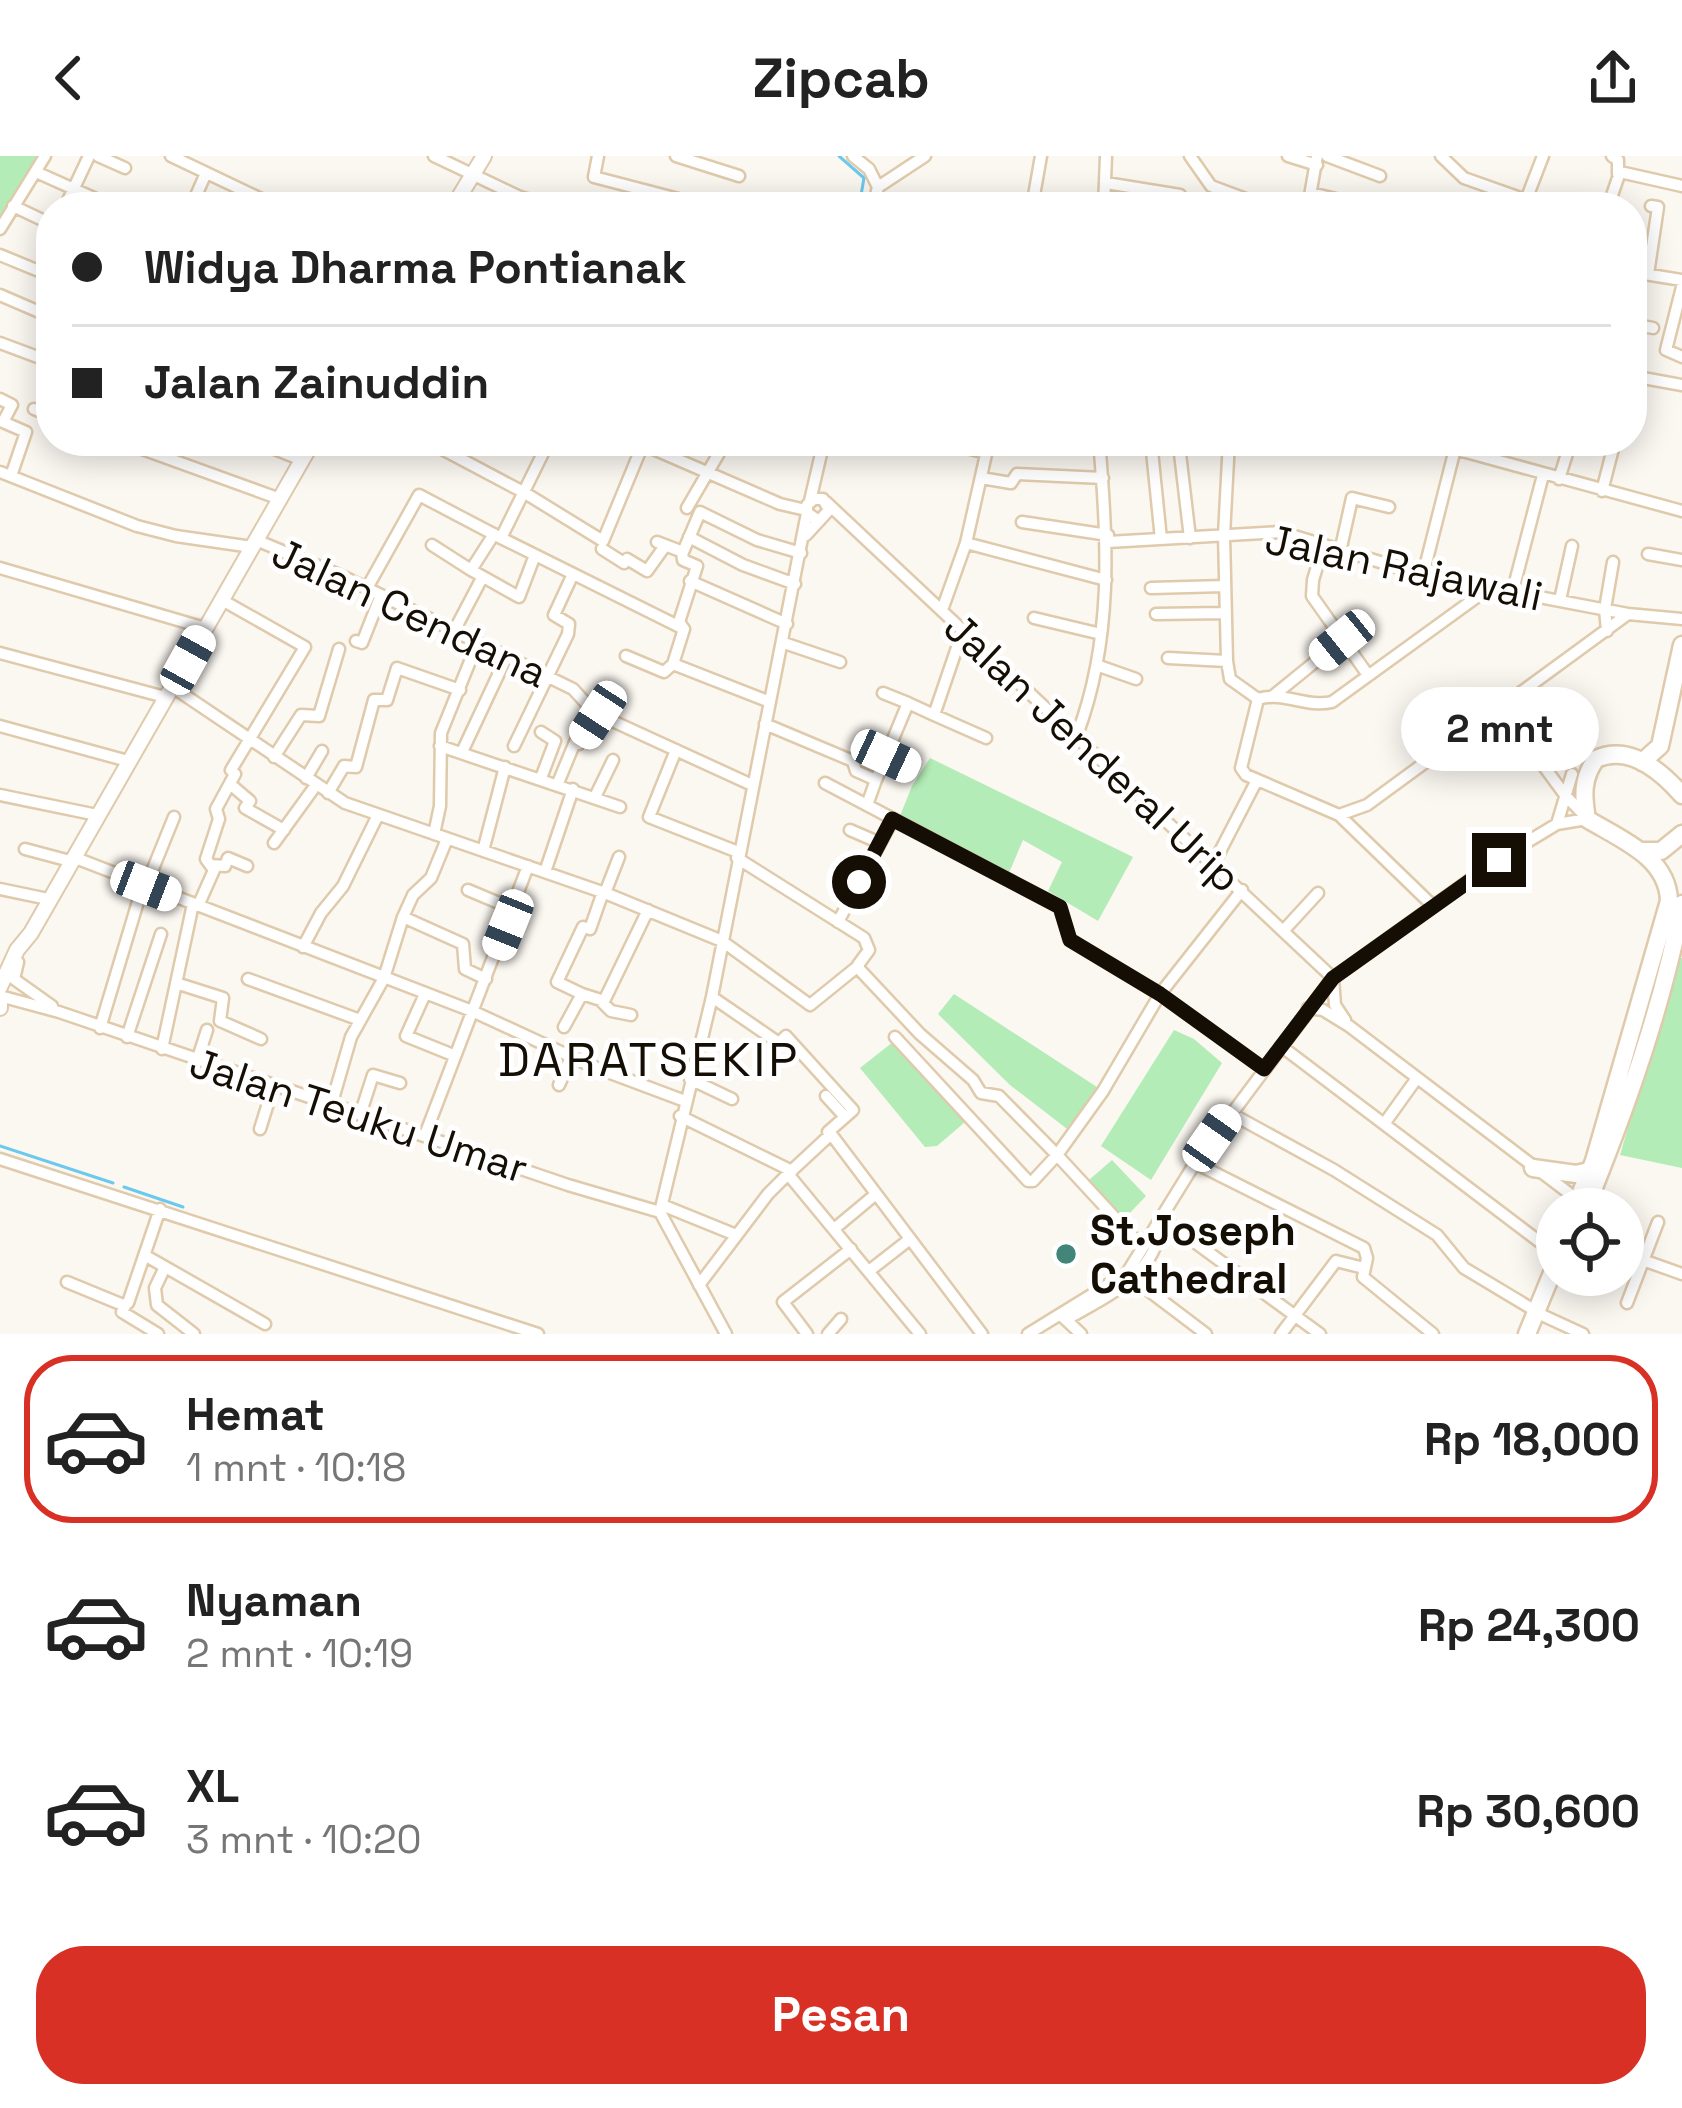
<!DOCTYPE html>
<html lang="id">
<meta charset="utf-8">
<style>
body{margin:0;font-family:"Space Grotesk",sans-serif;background:#f6f6f6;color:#222;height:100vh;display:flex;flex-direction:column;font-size:45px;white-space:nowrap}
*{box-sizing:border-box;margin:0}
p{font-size:39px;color:#767676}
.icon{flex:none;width:66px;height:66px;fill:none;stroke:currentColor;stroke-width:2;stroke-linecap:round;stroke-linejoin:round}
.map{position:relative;height:1178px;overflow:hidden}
.side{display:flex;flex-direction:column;background:#fff;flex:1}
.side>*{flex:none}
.banner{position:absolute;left:36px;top:36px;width:1611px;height:264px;border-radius:48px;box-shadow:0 6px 30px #0003;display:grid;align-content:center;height:264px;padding:0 36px;background:#fff}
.fabs{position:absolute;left:1536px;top:1032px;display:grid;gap:24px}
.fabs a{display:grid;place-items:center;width:108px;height:108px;border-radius:50%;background:#fff;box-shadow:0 6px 30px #0003;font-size:60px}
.end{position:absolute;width:54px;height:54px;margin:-27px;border:15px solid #150e04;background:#fff;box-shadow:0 0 0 6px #fff}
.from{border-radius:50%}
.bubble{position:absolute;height:84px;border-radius:42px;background:#fff;box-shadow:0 6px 30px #0003;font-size:39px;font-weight:700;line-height:84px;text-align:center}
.car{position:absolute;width:36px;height:72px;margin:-36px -18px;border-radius:15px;box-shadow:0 0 9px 3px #0007;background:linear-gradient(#fff 24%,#345 0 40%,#fff 0 76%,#345 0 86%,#fff 0)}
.banner b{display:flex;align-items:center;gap:42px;height:114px;font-size:45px}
.banner b+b{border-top:3px solid #e0e0e0}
.banner i{width:30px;height:30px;background:#222}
ul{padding:21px 0 0;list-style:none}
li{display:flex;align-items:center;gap:36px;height:168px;margin:0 24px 18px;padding:0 12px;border:6px solid transparent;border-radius:48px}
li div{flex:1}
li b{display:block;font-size:45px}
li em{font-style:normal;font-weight:700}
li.active{border-color:#d93025}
li>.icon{width:108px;height:108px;stroke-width:1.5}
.primary-button{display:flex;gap:24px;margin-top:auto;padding:24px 36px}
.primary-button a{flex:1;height:138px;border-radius:48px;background:#d93025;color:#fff;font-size:48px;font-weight:700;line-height:138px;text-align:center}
header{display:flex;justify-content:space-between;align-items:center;height:156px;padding:0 36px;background:#fff;font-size:54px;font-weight:700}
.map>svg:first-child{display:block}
.green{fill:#b3ecb6}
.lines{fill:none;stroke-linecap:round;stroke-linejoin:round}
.stream{stroke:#6bc9ee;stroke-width:3}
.minor-casing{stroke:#dfcaac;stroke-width:15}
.major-casing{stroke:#dfcaac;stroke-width:18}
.highway-casing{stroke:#dfcaac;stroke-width:21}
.minor{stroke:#fff;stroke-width:10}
.major{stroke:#fff;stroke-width:14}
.highway{stroke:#fff;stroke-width:16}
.route{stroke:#150e04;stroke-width:15}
.poi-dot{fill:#42867a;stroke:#fff;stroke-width:4.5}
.labels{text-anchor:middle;stroke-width:10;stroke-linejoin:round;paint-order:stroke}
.street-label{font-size:42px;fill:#150e04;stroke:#fff}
.poi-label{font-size:42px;font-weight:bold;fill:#150e04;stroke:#fff;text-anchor:start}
.quarter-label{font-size:48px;letter-spacing:3px;fill:#150e04;stroke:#fff}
</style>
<header><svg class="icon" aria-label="back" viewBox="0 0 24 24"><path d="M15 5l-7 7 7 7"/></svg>Zipcab<svg class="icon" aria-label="share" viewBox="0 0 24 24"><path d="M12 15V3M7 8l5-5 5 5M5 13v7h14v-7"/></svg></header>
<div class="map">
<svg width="1682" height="1178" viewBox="0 0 1682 1178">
<rect width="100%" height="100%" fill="#fbf7f1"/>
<!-- green -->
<path class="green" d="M0,0H37L0,63Z
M930,602L1133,701L1098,765L1048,735L1062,706L1023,684L1008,719L900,660L912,630Z
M1682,802V1012L1620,999L1677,803Z
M954,838L1100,933L1071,976L1010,929L938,858Z
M1174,874L1194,883L1222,907L1151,1024L1101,990Z
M893,886L965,966L937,990L925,991L860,912Z
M1112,1004L1146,1040L1125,1062L1089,1024Z"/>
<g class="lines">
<!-- stream -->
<path class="stream" d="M839,0L864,22L859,51
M0,990L113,1027
M124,1031L183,1051"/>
<defs>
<path id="minor" d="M98,0L125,12
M171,0L278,51
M434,0L520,41L553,51
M598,0L594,21L709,51
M676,0L739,20
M853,0L869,13L878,31
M1190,0L1211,30L1267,51
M1288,0L1317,9
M1327,0L1380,20
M1441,0L1464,22L1526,44L1543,0
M1612,0L1618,4V18
M36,16L114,51
M1106,27L1180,39
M878,31L925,0
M1311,37L1369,51
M13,50L51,68
M65,51L89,0
M191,51L206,17
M873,51L878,31
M1032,51L1041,0
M1104,51L1106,0
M1308,51L1317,0
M1608,51L1620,16L1682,30
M0,73L45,0
M0,99L51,120
M1632,116L1682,124
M1648,118L1658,51L1651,50
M1682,131L1666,194L1682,201
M0,139L51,161
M1632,168L1653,172
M0,187L51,206
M1632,220L1682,229
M0,243L12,249L3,266L26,276L11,320
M34,253L51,260
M120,285L280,343
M255,285L302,304
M427,285L525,337L603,385L643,288
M549,285L501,382L684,473L673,508L770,546
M635,285L780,348L806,354
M940,285L986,297
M1229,285L1224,379L1227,505L1230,523L1258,543L1241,612L1246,619L1339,659L1432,749
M1408,285L1466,296L1682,355
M1179,289L1190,382
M1152,295L1161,383
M0,316L137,370L176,380L252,391
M981,322L1011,327L1017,318L1103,322
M1559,323L1571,285
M1602,335L1615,285
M810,345L824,285
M826,346L1333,822
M687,352L726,285
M1022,366L1108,379
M806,379L829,354L823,343H814L807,349V357L819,365
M689,381L743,409L795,428
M256,384L344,421L573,533L595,557L752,629
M657,386L683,396L700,356L757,384L801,397
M1108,386L1281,376L1423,419L1628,458L1682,463
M966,387L1106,424
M432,389L471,414L494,378
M1323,391L1313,424L1312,440L1368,519
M602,393L624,407L627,403L647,415L665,390
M682,396L683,404L697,410L679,466L684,473
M1340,396L1352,342L1389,351
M1648,398L1682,404
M0,412L205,472
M471,414L519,441L535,399
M1423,419L1457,285
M690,425L787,468
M367,432L419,339L501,382
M1151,432L1224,430
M1513,434L1543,319
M1560,444L1572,390
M942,454L966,387L989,285
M1156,458L1224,457
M1034,462L1101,478
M1607,475L1605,453L1613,406
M453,477L482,422
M356,485L362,487L381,439
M784,487L840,506
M0,497L165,541
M626,500L664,516L673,508
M1168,502L1227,505
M1099,510L1136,523
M171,530L345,647L605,737L722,785L810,849L857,811
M883,537L908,547
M1273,540L1342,484
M1258,543C1283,535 1307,552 1332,546L1492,430
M1501,552L1565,639L1585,660
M934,559L986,582
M765,568L853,605L856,615L876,624L867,649
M0,570L128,605
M1077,579C1113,484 1108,385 1099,285
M440,590L620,651
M514,590L568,478L569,468L554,459L573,418
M676,594L649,661L738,696
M462,596L506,502
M886,600L911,612
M274,601L301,559L319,560L339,493
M306,622L322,595
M541,622L555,585L541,576
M876,624L908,547L934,559L963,474
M558,627L575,586L579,588L598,558
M825,627L1060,751L1070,784L1160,838L1264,913
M230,628L250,645L245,652L284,674
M328,637L344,610L356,611L374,544H387L397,512L460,534
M0,639L97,659
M595,641L613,604
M1339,659L1367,649L1628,458
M1557,668L1572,618
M850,674L880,687
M434,678L440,650L441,577L477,488
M274,687L316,629
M25,693L70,705
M483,695L505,611
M73,701L472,855L589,909L685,945
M737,702L864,782L869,794L858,809L860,814L920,878L973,924L981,937L999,940L1057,999L1033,1025H1028L895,881
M1214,707L1257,624
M211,709L225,710L228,702L247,710
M545,716L573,633
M146,730L174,661
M0,733L48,743
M468,734L513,753
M605,737L619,701
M198,750L214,714L206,703L219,663L216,653L235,618L231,614L305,491L222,444
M403,761L463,788L465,813L486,823
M838,766L893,663
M1284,774L1318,737
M303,791L321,757L343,730L378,659
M18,806L14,823L52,850
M1333,822L1335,849L1345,864
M248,823L360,864
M179,828L223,842L220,865L261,883
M425,838L406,880L453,899
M582,838L557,826L583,771L590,773L603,736
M0,840L59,856L568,1029L660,1056
M712,841L779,887L786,880L853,954L828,976
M602,846L611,855L631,859
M1308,852L1323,854L1349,870L1582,1047
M564,871L582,838L604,845L648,754
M100,872L143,729
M127,881L161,778
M1281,890L1557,1099
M162,893L193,748
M197,905L207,874
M245,921L241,932L270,941L273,930
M690,923L732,943
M559,929L571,901
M826,940L845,961
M331,950L351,881L384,822L403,761L413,739L431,722L447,683
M1230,957L1334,1014L1437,1079L1464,1112L1544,1160L1583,1178
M360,959L373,919L400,927
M680,960L792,1015
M1384,968L1417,922
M260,973L270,941
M425,979L528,710
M0,1003L538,1178
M1195,1007L1364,1092L1367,1102L1363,1121L1433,1178
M788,1018L831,978L982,1178
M662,1049L736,1079
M660,1056L712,841L807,357
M660,1056L726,1178
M1163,1063L1320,1178
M834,1073L876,1038
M1142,1091L1057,999L1103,935L1160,838L1242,734
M1623,1097L1682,1118
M146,1100L265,1168
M165,1111L155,1132L157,1149L194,1178
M869,1115L910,1083
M1132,1122L1206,1178
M67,1126L123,1149L128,1147L160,1053
M699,1129L768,1038L788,1018L920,1178
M1627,1147L1658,1066
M126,1148L122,1156L158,1178
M1063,1161L1081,1178
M1071,1161C1107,1140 1157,1118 1160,1069
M807,1178L783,1146L851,1093
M828,1178L841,1163
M1028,1178L1127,1117L1195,1007L1333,822L1499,703L1557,668L1587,663
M1281,1178L1336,1105L1364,1112"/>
<path id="major" d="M453,51L484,0
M0,831L17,794L31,777L313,285
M0,844V852"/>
<path id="highway" d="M1642,606L1660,590L1682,489
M1641,695H1661L1682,678
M1533,1012L1576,1018L1589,1015
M1589,1044C1627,950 1663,849 1682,748
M1574,1053L1594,1005L1669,745C1668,701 1620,683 1587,663C1583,640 1582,622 1596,603C1629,588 1661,615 1682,639
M1527,1178L1557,1105"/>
</defs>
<!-- minor casing -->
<use href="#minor" class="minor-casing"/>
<!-- major casing -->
<use href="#major" class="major-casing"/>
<!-- highway casing -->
<use href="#highway" class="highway-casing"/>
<!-- minor -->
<use href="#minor" class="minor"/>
<!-- major -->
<use href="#major" class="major"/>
<!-- highway -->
<use href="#highway" class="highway"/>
</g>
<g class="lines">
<!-- route -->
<path class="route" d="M859,726L892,663L1060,751L1070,784L1160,838L1264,913L1333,822L1499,704"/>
</g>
<!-- markers -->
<circle class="poi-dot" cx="1066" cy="1098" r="12"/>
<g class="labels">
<!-- street labels -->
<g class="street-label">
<text transform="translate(1404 411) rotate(12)" y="15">Jalan Rajawali</text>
<text transform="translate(410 456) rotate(25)" y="15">Jalan Cendana</text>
<text transform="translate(1093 596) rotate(43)" y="15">Jalan Jenderal Urip</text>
<text transform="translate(359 959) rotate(18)" y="15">Jalan Teuku Umar</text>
</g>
<!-- poi labels -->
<g class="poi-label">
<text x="1090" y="1089">St.Joseph<tspan x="1090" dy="48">Cathedral</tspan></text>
</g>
<!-- quarter labels -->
<g class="quarter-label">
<text x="649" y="920">DARATSEKIP</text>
</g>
</g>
</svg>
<div class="fabs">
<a><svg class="icon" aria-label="locate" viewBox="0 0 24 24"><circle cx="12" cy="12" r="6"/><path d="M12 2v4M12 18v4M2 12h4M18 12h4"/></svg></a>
</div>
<i class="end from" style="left:859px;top:726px"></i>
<i class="end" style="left:1499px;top:704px"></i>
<div class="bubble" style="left:1401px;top:531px;width:198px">2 mnt</div>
<i class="car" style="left:1342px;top:484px;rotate:231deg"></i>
<i class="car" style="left:188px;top:504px;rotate:29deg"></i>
<i class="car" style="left:598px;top:559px;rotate:213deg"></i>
<i class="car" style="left:886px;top:600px;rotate:115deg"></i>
<i class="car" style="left:146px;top:730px;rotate:111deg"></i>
<i class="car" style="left:508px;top:769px;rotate:202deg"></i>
<i class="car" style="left:1212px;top:982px;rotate:35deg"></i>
<div class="banner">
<b><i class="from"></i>Widya Dharma Pontianak</b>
<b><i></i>Jalan Zainuddin</b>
</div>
</div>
<section class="side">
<ul>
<li class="active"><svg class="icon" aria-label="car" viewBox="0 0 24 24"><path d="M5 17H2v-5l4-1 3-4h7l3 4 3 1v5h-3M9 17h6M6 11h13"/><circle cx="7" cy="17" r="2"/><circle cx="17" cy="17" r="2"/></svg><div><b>Hemat</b><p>1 mnt · 10:18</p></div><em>Rp 18,000</em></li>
<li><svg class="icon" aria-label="car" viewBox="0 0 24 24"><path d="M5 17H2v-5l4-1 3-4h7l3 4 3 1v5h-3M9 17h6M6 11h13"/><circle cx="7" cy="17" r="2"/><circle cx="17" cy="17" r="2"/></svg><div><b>Nyaman</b><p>2 mnt · 10:19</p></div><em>Rp 24,300</em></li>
<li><svg class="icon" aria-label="car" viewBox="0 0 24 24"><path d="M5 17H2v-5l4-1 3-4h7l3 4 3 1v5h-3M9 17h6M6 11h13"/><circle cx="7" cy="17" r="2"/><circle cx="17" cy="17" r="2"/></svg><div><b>XL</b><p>3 mnt · 10:20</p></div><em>Rp 30,600</em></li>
</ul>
<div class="primary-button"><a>Pesan</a></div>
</section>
